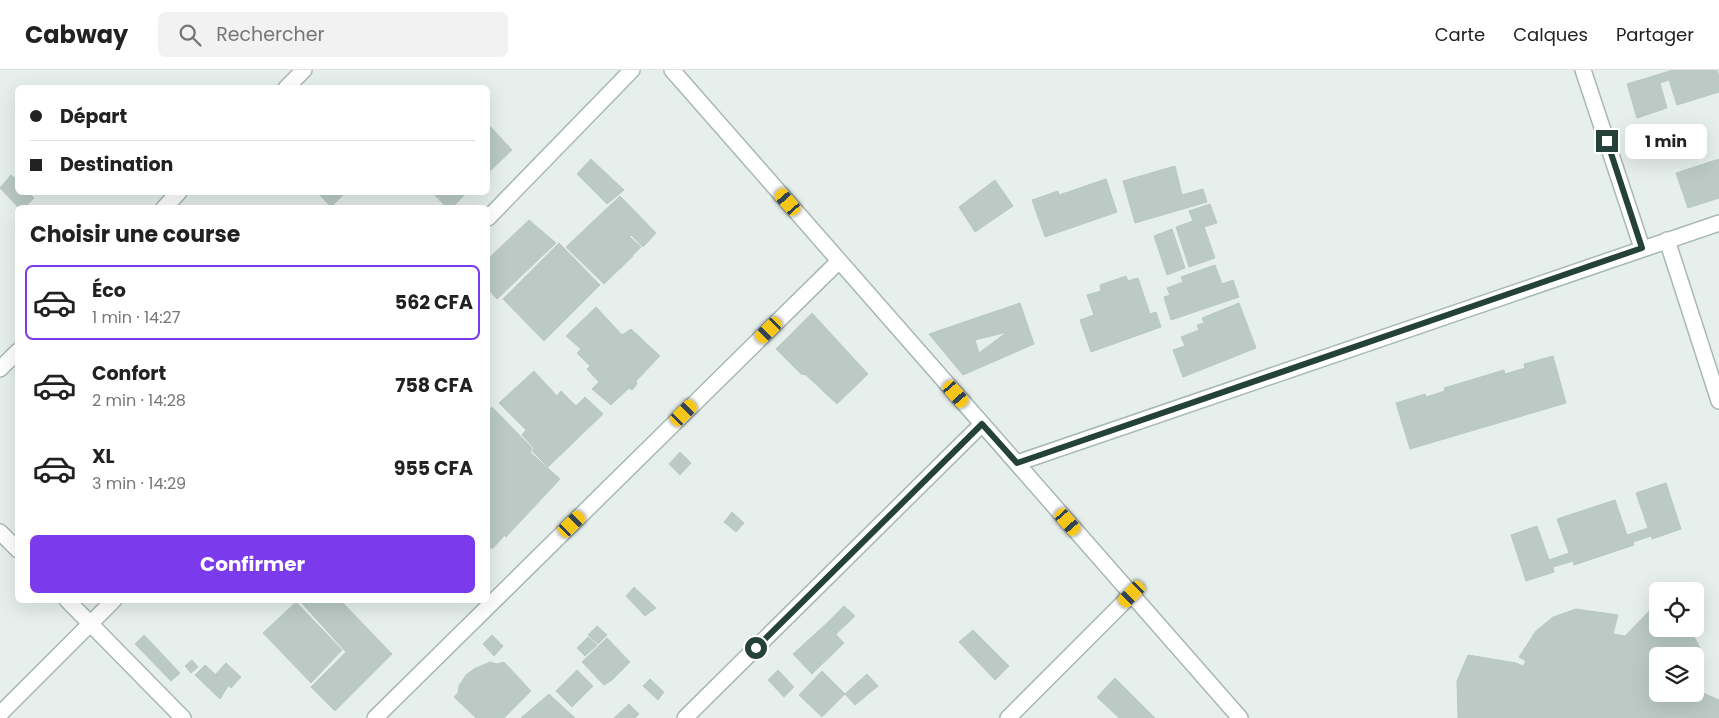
<!DOCTYPE html>
<html lang="fr">
<meta charset="utf-8">
<style>
body{margin:0;font-family:Poppins,sans-serif;background:#f2f2f2;color:#222;height:100vh;display:flex;flex-direction:column;font-size:19px;white-space:nowrap}
*{box-sizing:border-box;margin:0}
p{font-size:16px;color:#767676}
.icon{flex:none;width:28px;height:28px;fill:none;stroke:currentColor;stroke-width:2;stroke-linecap:round;stroke-linejoin:round}
.map{position:relative;flex:1;overflow:hidden}
.details{position:absolute;left:15px;top:135px;width:475px;height:398px;display:flex;flex-direction:column;background:#fff;border-radius:8px;box-shadow:0 5px 20px #0002}
.details>*{flex:none}
.banner{position:absolute;left:15px;top:15px;width:475px;height:110px;border-radius:8px;box-shadow:0 5px 20px #0002;display:grid;align-content:center;height:110px;padding:0 15px;background:#fff}
.controls{position:absolute;left:1649px;top:512px;display:grid;gap:10px}
.controls a{display:grid;place-items:center;width:55px;height:55px;border-radius:8px;background:#fff;box-shadow:0 5px 20px #0002;font-size:25px}
.end{position:absolute;width:22px;height:22px;margin:-11px;border:6px solid #24423a;background:#fff;box-shadow:0 0 0 2px #fff}
.from{border-radius:50%}
.bubble{position:absolute;height:35px;border-radius:8px;background:#fff;box-shadow:0 5px 20px #0002;font-size:16px;font-weight:700;line-height:35px;text-align:center}
.car{position:absolute;width:15px;height:30px;margin:-15px -8px;border-radius:6px;box-shadow:0 0 4px 1px #0007;background:linear-gradient(#f5c518 24%,#345 0 40%,#f5c518 0 76%,#345 0 86%,#f5c518 0)}
.banner b{display:flex;align-items:center;gap:18px;height:48px;font-size:19px}
.banner b+b{border-top:1px solid #e0e0e0}
.banner i{width:12px;height:12px;background:#222}
ul{padding:0;list-style:none}
li{display:flex;align-items:center;gap:15px;height:75px;margin:0 10px 8px;padding:0 5px;border:2px solid transparent;border-radius:8px}
li div{flex:1}
li b{display:block;font-size:19px}
li em{font-style:normal;font-weight:700}
li.on{border-color:#7c3aed}
li>.icon{width:45px;height:45px;stroke-width:1.5}
h2{padding:0 15px;font-size:22px;line-height:60px}
.button{display:flex;gap:10px;margin-top:auto;padding:10px 15px}
.button a{flex:1;height:58px;border-radius:8px;background:#7c3aed;color:#fff;font-size:20px;font-weight:700;line-height:58px;text-align:center}
header{display:flex;align-items:center;gap:30px;box-sizing:border-box;height:70px;padding:0 25px;background:#fff;border-bottom:1px solid #e0e0e0}
header strong{font-size:24px}
nav{display:flex;gap:28px;margin-inline-start:auto;font-size:18px}
.search{width:350px;height:45px;background:#f2f2f2;display:flex;align-items:center;gap:12px;box-sizing:border-box;padding:0 18px;border-radius:8px;color:#767676;font-size:19px}
.map>svg:first-child{display:block}
.building{fill:#bbcac4;stroke:#b8c9c2;fill-rule:evenodd}
.lines{fill:none;stroke-linecap:round;stroke-linejoin:round}
.street-casing{stroke:#a8b8b2;stroke-width:18}
.street{stroke:#fff;stroke-width:15}
.route{stroke:#24423a;stroke-width:6}
</style>
<header>
<strong>Cabway</strong>
<div class="search"><svg class="icon" aria-label="search" viewBox="0 0 24 24"><circle cx="10" cy="10" r="6"/><path d="M15 15l6 6"/></svg>Rechercher</div>
<nav><a>Carte</a><a>Calques</a><a>Partager</a></nav>
</header>
<div class="map">
<svg width="1719" height="648" viewBox="0 0 1719 648">
<rect width="100%" height="100%" fill="#e6efeb"/>
<!-- building -->
<path class="building" d="M1673,0H1717L1719,8V22L1677,35L1669,10L1660,13L1667,38L1637,48L1627,14Z
M488,54L512,80L488,103Z
M591,89L624,120L607,134L577,104Z
M1719,89V128L1688,138L1676,103Z
M1175,96L1182,125L1203,119L1207,132L1135,153L1123,111Z
M11,105L18,111V122H28L34,128L24,138H19L0,118Z
M1106,109L1117,142L1045,167L1032,130L1058,121L1059,125Z
M995,110L1013,136L975,162L959,137Z
M317,122H346L331,137Z
M432,122H467L452,138H447Z
M620,126L656,163L643,177L631,165L621,175L633,186L604,214L566,177Z
M1210,134L1217,153L1204,157L1215,188L1189,197L1176,157L1193,151L1189,141Z
M529,150L556,173L497,229L488,219V189Z
M1172,159L1185,198L1167,205L1154,166Z
M630,167L641,177L633,185L622,175Z
M559,173L600,215L544,271L503,229Z
M1215,195L1222,214L1233,210L1239,227L1171,250L1164,227L1170,225L1167,218L1183,212L1181,207Z
M1126,206L1128,211L1138,208L1150,244L1156,242L1161,257L1091,282L1080,250L1094,245L1087,225L1101,221L1100,215Z
M1020,233L1034,274L963,305L929,264ZM1007,262L979,283L975,270Z
M1239,233L1256,278L1183,307L1173,280L1185,276L1181,267L1199,260L1197,255L1204,253L1202,248Z
M596,237L622,265L631,259L660,286L636,311L637,314L632,320L629,318L611,335L592,319L599,312L587,299L590,296L577,283L581,279L566,266Z
M812,243L868,304L837,334L806,305L801,304L776,279Z
M1553,286L1566,333L1410,379L1396,333L1425,324L1426,327L1445,321L1444,318L1504,300L1505,304L1525,298L1524,294Z
M534,301L557,326L561,321L576,336L585,327L603,344L548,397L532,381L534,378L522,365L526,360L499,333Z
M492,337L532,378L530,382L560,409L506,467L488,449V341Z
M680,382L691,393L680,405L669,394Z
M1666,413L1681,459L1652,469L1651,466L1633,472L1634,475L1574,495L1573,491L1553,497L1554,502L1526,511L1511,465L1537,456L1549,490L1569,483L1557,449L1615,430L1627,465L1648,458L1636,423Z
M732,442L744,453L736,462L724,452Z
M488,450L504,466L493,478H488Z
M634,517L656,538L645,546L626,526Z
M299,530H340L392,584L335,641L311,617L346,582Z
M296,532L342,580L311,613L263,563Z
M1658,532V559H1690L1700,578L1701,622L1719,630V648H1458L1457,611L1468,585L1516,593L1523,596L1526,591L1519,587L1536,561L1553,547L1576,539L1618,545L1613,564L1625,566ZM1658,586H1695V624H1658Z
M844,536L855,546L836,564L826,554Z
M826,554L844,573L812,604L793,584Z
M597,556L607,565L598,574L588,565Z
M973,560L1009,596L995,610L959,572Z
M144,565L180,603L171,611L135,574Z
M492,565L503,576L494,586L483,574Z
M588,567L597,575L585,586L577,578Z
M607,568L630,592L612,610L604,615L582,592Z
M192,590L198,597L191,603L185,596Z
M490,592L497,594L504,592L531,621L504,648H476L454,627L458,623L459,616L466,605L474,599Z
M226,593L241,607L231,618L216,604Z
M205,595L228,616L220,629L195,605Z
M577,600L593,616L572,637L556,621Z
M778,600L794,617L784,627L768,610Z
M822,601L845,624L822,647L799,625Z
M867,604L878,616L855,635L845,624Z
M1115,608L1155,648H1119L1097,627Z
M650,609L664,622L658,630L643,616Z
M549,624L575,648H521Z
M629,634L639,644L635,648H614Z"/>
<g class="lines">
<defs>
<path id="street" d="M672,0L1240,648
M1583,0L1642,178
M286,18L304,0
M164,138L179,122
M488,148L632,0
M1667,170L1719,331
M0,299L18,281
M1017,393L1719,153
M0,462L18,480
M67,530L183,648
M0,644L114,530
M375,648L839,191
M685,648L982,354
M1008,648L1132,524"/>
</defs>
<!-- street casing -->
<use href="#street" class="street-casing"/>
<!-- street -->
<use href="#street" class="street"/>
</g>
<g class="lines">
<!-- route -->
<path class="route" d="M756,578L982,354L1017,393L1642,178L1607,71"/>
</g>
</svg>
<div class="controls">
<a><svg class="icon" aria-label="locate" viewBox="0 0 24 24"><circle cx="12" cy="12" r="6"/><path d="M12 2v4M12 18v4M2 12h4M18 12h4"/></svg></a>
<a><svg class="icon" aria-label="layers" viewBox="0 0 24 24"><path d="M12 4l9 5-9 5-9-5zM3 14l9 5 9-5"/></svg></a>
</div>
<i class="end from" style="left:756px;top:578px"></i>
<i class="end" style="left:1607px;top:71px"></i>
<div class="bubble" style="left:1625px;top:54px;width:82px">1 min</div>
<i class="car" style="left:788px;top:132px;rotate:319deg"></i>
<i class="car" style="left:769px;top:260px;rotate:226deg"></i>
<i class="car" style="left:956px;top:324px;rotate:139deg"></i>
<i class="car" style="left:684px;top:343px;rotate:45deg"></i>
<i class="car" style="left:1068px;top:452px;rotate:139deg"></i>
<i class="car" style="left:572px;top:454px;rotate:46deg"></i>
<i class="car" style="left:1132px;top:524px;rotate:225deg"></i>
<div class="banner">
<b><i class="from"></i>Départ</b>
<b><i></i>Destination</b>
</div>
<section class="details">
<h2>Choisir une course</h2>
<ul>
<li class="on"><svg class="icon" aria-label="car" viewBox="0 0 24 24"><path d="M5 17H2v-5l4-1 3-4h7l3 4 3 1v5h-3M9 17h6M6 11h13"/><circle cx="7" cy="17" r="2"/><circle cx="17" cy="17" r="2"/></svg><div><b>Éco</b><p>1 min · 14:27</p></div><em>562 CFA</em></li>
<li><svg class="icon" aria-label="car" viewBox="0 0 24 24"><path d="M5 17H2v-5l4-1 3-4h7l3 4 3 1v5h-3M9 17h6M6 11h13"/><circle cx="7" cy="17" r="2"/><circle cx="17" cy="17" r="2"/></svg><div><b>Confort</b><p>2 min · 14:28</p></div><em>758 CFA</em></li>
<li><svg class="icon" aria-label="car" viewBox="0 0 24 24"><path d="M5 17H2v-5l4-1 3-4h7l3 4 3 1v5h-3M9 17h6M6 11h13"/><circle cx="7" cy="17" r="2"/><circle cx="17" cy="17" r="2"/></svg><div><b>XL</b><p>3 min · 14:29</p></div><em>955 CFA</em></li>
</ul>
<div class="button"><a>Confirmer</a></div>
</section>
</div>
